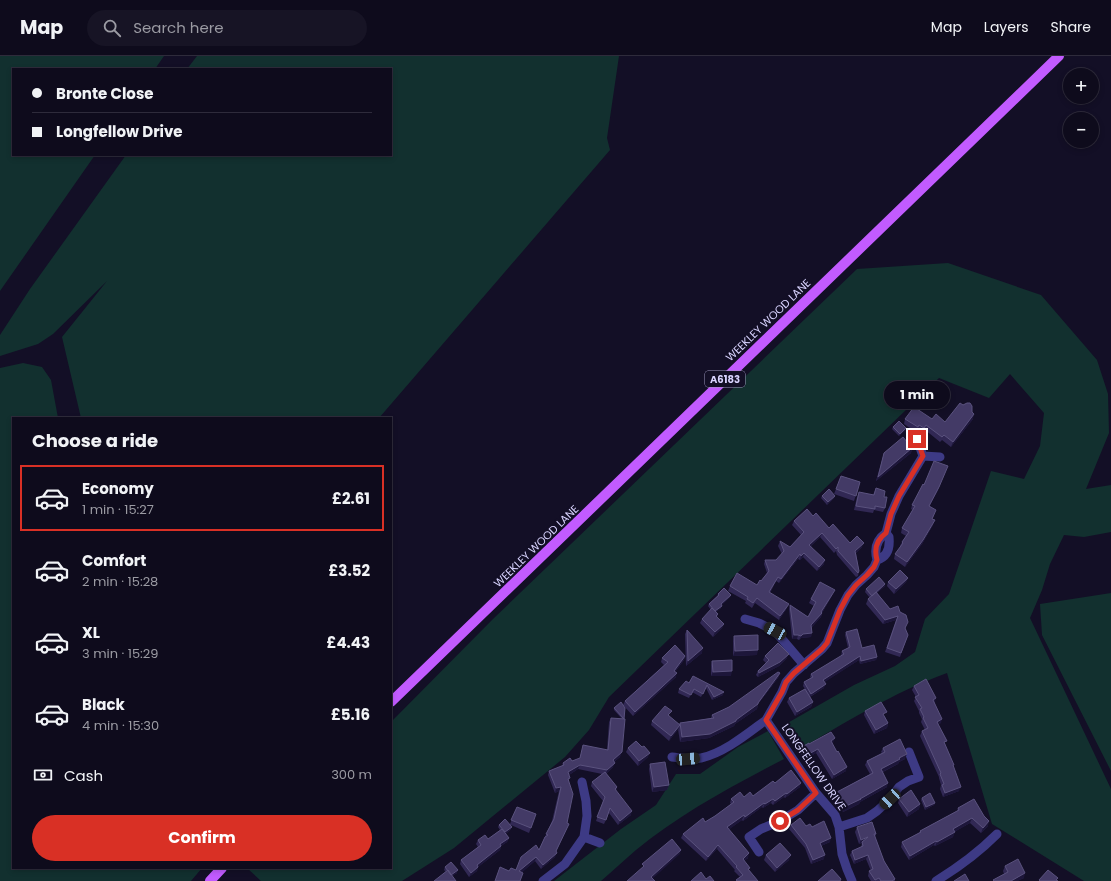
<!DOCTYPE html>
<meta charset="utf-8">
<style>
body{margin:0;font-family:Poppins,sans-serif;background:#171425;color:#f1f3f6;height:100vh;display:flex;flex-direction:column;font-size:15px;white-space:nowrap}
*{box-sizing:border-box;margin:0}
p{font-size:13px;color:#9b9ba3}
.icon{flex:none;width:22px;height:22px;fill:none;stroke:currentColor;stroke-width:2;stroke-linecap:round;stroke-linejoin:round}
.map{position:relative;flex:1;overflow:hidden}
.side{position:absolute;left:12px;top:361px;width:380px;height:452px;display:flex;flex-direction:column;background:#0e0b1c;border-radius:0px;box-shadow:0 2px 6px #0003,0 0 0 1px #2e2b3b}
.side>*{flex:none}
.guide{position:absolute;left:12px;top:12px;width:380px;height:88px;border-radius:0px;box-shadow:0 2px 6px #0003,0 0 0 1px #2e2b3b;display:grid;align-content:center;height:88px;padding:0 20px;background:#0e0b1c}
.buttons{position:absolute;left:1063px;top:12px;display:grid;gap:8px}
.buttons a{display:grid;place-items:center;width:36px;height:36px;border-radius:50%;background:#0e0b1c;box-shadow:0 2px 6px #0003,0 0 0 1px #2e2b3b;font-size:20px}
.end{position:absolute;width:18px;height:18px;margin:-9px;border:5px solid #d93025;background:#fff;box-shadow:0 0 0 2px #fff}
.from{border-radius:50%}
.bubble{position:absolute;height:28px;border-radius:14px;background:#0e0b1c;box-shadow:0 2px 6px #0003,0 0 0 1px #2e2b3b;font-size:13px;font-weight:700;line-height:28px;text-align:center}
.car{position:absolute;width:12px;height:24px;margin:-12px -6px;border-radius:5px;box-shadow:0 0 3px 1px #0007;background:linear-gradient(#222 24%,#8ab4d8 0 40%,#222 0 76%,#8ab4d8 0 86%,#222 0)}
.guide b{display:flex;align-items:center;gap:14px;height:38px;font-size:15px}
.guide b+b{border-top:1px solid #2e2b3b}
.guide i{width:10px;height:10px;background:#f1f3f6}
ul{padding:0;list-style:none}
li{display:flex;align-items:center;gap:12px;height:66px;margin:0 8px 6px;padding:0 12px;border:2px solid transparent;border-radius:0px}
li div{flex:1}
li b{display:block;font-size:15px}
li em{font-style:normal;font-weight:700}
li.current{border-color:#d93025}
li>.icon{width:36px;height:36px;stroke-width:1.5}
h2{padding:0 20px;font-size:18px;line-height:48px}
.pay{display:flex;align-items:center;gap:10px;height:44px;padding:0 20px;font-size:15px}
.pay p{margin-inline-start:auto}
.primary-button{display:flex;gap:8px;margin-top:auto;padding:8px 20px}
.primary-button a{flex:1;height:46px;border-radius:24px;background:#d93025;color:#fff;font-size:16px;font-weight:700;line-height:46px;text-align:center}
header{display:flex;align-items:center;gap:24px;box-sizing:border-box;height:56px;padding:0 20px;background:#0e0b1c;border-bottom:1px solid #2e2b3b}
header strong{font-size:19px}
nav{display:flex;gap:22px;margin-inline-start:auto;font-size:14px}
.search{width:280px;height:36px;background:#171425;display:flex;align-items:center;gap:10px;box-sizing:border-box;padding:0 14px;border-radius:22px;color:#9b9ba3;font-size:15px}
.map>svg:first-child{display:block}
.green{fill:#12302f}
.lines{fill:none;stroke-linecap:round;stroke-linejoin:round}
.street{stroke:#3d3a85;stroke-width:9}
.primary{stroke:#c25bff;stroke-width:10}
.wall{fill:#312854}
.shaded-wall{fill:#1d163a}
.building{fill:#433a66;stroke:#5a527e}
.route{stroke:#d93025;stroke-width:5}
.labels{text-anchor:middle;stroke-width:4;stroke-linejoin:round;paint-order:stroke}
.shield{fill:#130f26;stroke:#9e99be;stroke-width:1}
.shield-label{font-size:10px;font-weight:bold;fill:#d9d4ff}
.street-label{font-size:11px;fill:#d9d4ff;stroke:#130f26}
</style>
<header>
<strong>Map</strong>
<div class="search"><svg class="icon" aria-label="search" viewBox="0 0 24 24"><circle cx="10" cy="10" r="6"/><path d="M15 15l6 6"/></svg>Search here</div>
<nav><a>Map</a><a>Layers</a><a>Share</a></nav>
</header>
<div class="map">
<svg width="1111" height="825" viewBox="0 0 1111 825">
<rect width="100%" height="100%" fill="#130f26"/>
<!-- green -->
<path class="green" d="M0,0H164L155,13H13V99H95L0,235Z
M197,0H619L607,82L610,94L379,362H81L62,281L107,225L53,278L38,288L0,300V279L30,233L126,99H391V13H187Z
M948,207L1041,239L1097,304L1108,338L1109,377L1086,433L1111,429V476L1084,481L1064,479L1050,508L1042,534L1030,562L1111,733V825H1084L992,768L947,617C894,636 845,667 796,695L784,669L854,629L895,610L915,596L925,563L949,538L991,415L1024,423L1040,390L1044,357L1010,318L989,342L939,322L609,641L589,674L565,701L454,792L402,825H261L247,812H391V666L493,563L857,213Z
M23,307L42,311L51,324L58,362H13V812H202L191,825H0V312Z
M1111,537V715L1042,579L1040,548Z
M768,675L784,703C732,730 681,757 636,794C624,804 613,815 601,825H554L621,773L656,749L676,718H700L738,691Z"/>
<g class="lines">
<!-- street -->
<path class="street" d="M923,400L940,401
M877,504C888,501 890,491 889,481L886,477
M745,563L759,567L775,575L804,609
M672,701C682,702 691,704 701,702C724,697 747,678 766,664
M839,771L867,762L877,755L890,743L899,731L908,725L919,721L909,696
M584,781L600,787
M759,796L749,781L761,773L780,765L798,754L816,737
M543,825L565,808L584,781L587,760L586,745L582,726
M852,825L847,813L842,798L839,771L835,759L816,737L766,664L782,636L786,626L794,617L822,593L827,587L840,554L848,539L856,529L867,519L874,511L877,504C874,493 876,484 886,477L891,458L899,440L923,400L917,383
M936,825C959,811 978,797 997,778"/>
<!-- primary -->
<path class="primary" d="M391,646L1059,0
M210,825L222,812"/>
</g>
<!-- wall -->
<path class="wall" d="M972,356L973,363L951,391L942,384L940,386L924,373L922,376L918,373L916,376L904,368L905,363H932L945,366Z
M893,371L906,372L905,374L899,380L892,373Z
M912,392L911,397L876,425L884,397Z
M946,415L937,436L929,451L934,459L932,463L933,469L922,488L905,511L894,503L895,498L901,491L900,490L902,486L906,480L901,477L902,472L913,454L911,453L912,449L924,429Z
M841,420L860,426L854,445L834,438Z
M876,432L884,441L885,452L883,456L874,454L873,457L854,454L857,441L859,436L873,439Z
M822,440H835L834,442L827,449L821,442Z
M813,460L850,487L862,491L856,497L859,515L858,520L856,521L837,499L836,495L834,497L820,481L811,490L824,508L817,515L803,501L800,504L798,503L779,527L776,525L770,537L787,552L779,564L755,547L752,552L745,547L746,545L728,535L730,530L757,529L761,525L767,517L764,508L765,504H776L782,498L778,490L780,485L790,491L801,479L792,469L794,465Z
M908,522L906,526L894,538L887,530L888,526Z
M885,528V530L877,537L890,553L900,556L906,570L905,573L908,579L900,601L885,596L896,564L883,568L866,548L868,543L870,542L865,536L866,533Z
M718,538L731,539L730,541L721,549V552L716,556L718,558L717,561L724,568L722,572L713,581L700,567L702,563L711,554L708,550L709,548L717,540Z
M833,538L822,557L821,561L812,571L811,581L801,582L799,584L797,583H792L789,553L790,549L808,561L814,550L809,547L811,543Z
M687,574L702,597L686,610L685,578Z
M846,576L862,592L877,601L876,604L860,608L859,604L824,626V632L810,641L813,646L811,651L795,660L787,646L789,642L805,633L803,630L804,626L811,622L810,621L811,618L841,600L842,595L848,592L845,579Z
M734,580L757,599L733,600V585Z
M685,600L684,604L675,616L676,621L633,660L623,649L625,645L664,609L661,606L662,602Z
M765,600L787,602L779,610L758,621L756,619L758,615L766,607L763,604Z
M712,605L731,620H711V609Z
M780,617L778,622L758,648L757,653L735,668L734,670L709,682L680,686L678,673L669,685L651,669L652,665L670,659L669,660L679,669L680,667L711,662L712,659L729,651Z
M693,620L723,639L712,644L706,632L701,641L692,636L689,642L678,637L679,633L689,627Z
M914,630L935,646L934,647L941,667L938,668L953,711L959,735L943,741L940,733L941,729L939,722V721L920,680L922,675L925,674L921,666L922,663L919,657V655L914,645L916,641L912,634Z
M614,652H625L620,701L614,706L613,711L606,718L617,731L616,735L631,759L618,769L609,757L604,768L596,765L603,745L591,730L592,726L602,718L578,713L569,719L567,772L556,796L555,801L541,813L535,805L522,816L520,825H495L500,811L509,815L516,814L539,794L552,765L559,735L555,737L548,719L549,715L562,710L563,707L572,705L580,702L583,689L607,694L609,666L611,662L622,663L614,654Z
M865,655L885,661L888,667L887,672L874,678L864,659Z
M832,687L846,715L832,723L816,697L804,704L799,696L800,692L809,688L833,687Z
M628,692L648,701L638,710L626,696Z
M883,692L905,703L899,706L898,708L883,716L887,731L860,746L859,748L843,756L835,740L837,736L870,718L865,709L867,705L882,697L881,696Z
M650,708L669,729L667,734L652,736L649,713Z
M775,727L800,731L785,742L784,741L773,749L771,747L763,752L762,751L743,765L742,764L729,773L748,802L744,805L749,814L758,825H736L740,821L734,815L735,814L717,793L706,805L681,782L683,778L705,766L715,760L731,748L730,747L731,743L753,740Z
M922,742L935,747L934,749L925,754L921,744Z
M899,743L920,748L919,753L907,761L898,747Z
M517,751L536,758L529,777L511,769V773L506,778L509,782L507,786L501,790L500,794L478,811L477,815L469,821L460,808L461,804L478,791L476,788L478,784L488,783L500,774L498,771L499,769L510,768Z
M958,752L988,770L981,777L970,767L954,776L953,781L935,790L934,789L909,804L901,791L902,786L919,777L920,775L957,755Z
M791,769L812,771L830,786L821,790L824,803L811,808L805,792L789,773Z
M857,771L876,778L875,781L884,805L895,823V825H871L868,820L869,815H871L866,803L854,808L850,799L852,795L861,791L862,787L859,788L855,776Z
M766,799L789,804L775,816L764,804Z
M1005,810L1024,822L1017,825H993V824L1004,818L1003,815Z
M445,811L457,817L452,820L446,816L444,814Z"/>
<!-- shaded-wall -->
<path class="shaded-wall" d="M974,358L973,363L951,391L953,386Z
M906,372L905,374L899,380L900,378Z
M912,392L911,397L876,425L878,421Z
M946,415L937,436L927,455L929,450Z
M835,440L834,442L827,449L828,446Z
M935,464L933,469L922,488L905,511L907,506Z
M822,477L820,481L808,493L809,489Z
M864,487L862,491L854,499L855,495Z
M804,497L803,501L800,504L801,500Z
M800,498L798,503L779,527L781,523Z
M825,504L824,508L817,515L819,511Z
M778,521L776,525L767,541L769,536Z
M908,522L906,526L894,538L896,533Z
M885,528V530L871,542L872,540Z
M835,534L833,538L821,558L822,557L821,561L810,573L811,569L821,556Z
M731,539L730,541L720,551L721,548Z
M789,548L787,552L779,564L780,560Z
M722,550L721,552L714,558L715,555Z
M898,560L896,564L883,568L885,564Z
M724,568L722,572L713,581L715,576Z
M812,577L811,581L801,582L799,584L801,580L803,578Z
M794,579H798L797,583H792Z
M703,592L702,597L686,610L688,605Z
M758,594L757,599L733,600L735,595Z
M789,598L787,602L779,610L758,621L759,617Z
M685,600L684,604L673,619L674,615Z
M860,600L859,604L822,628L823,624Z
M877,601L876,604L860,608L861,605Z
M732,615L731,620H711L713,616Z
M677,617L676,621L633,660L635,656Z
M780,617L778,622L758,648L757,653L735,668L734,670L709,682L680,686L682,681L736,664L758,647Z
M826,628L824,632L809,641L811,638Z
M724,636L723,639L712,644L714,641Z
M936,642L935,646L931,648L933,644Z
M813,646L811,651L795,660L797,656Z
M942,663L941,667L935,670L937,666Z
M888,667L887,672L874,678L876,674Z
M680,669L678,674L669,685L671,680Z
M835,682L833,687L829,689L831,685Z
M818,693L816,697L804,704L805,700Z
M622,696L620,701L611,708L613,704Z
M650,697L648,701L638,710L639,705Z
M907,698L905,703L899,706L898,708L880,717L881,713Z
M615,707L613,711L606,718L607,714Z
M580,709L578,713L566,721L568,716Z
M847,711L846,715L832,723L834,719Z
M801,727L800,731L785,742L787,738Z
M888,727L887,731L860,746L859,748L843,756L844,751Z
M669,729L667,734L652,736L654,731Z
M561,731L559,735L555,737L556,732Z
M961,731L959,735L943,741L945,737Z
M786,737L784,741L773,749L775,745Z
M773,743L771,747L763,752L765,748Z
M764,747L762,751L743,765L745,761Z
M935,747L934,749L925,754L926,751Z
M920,748L919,753L907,761L909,756Z
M632,755L631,759L618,769L620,765Z
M744,759L742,764L726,776L727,771Z
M972,762L970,767L951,778L953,773Z
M989,765L988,770L981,777L983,772Z
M569,768L554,799L557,797L555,801L541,813L543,809L556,795Z
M512,771L511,773L505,779V776Z
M955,776L953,781L935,790L937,786Z
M868,781L866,785L859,788L861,784Z
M509,782L507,786L498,792L500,788Z
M831,782L830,786L819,791L820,787Z
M936,785L934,789L909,804L910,800Z
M718,789L717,793L706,805L708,801Z
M501,790L500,794L477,812L478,811L477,815L469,821L471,817L477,809Z
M681,794L680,798L650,825L651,821Z
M749,797L748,802L741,807L743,803Z
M791,799L789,804L775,816L777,812Z
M825,799L824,803L811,808L813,804Z
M868,799L866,803L854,808L855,804Z
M536,801L535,805L518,820L519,815Z
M458,814L457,817L450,822L451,819Z
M1025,817L1024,822L1018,825H1011Z"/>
<!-- building -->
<path class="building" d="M960,347L963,349L967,347H970L972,350V356L974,358L953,386L944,379L942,381L926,369L924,372L919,369L918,371L905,363L914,351L932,363L936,358L945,366Z
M899,365L906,372L900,378L893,371Z
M903,381L912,392L878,421L884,397Z
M934,405L948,410L939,431L929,450L936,454L932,463L935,464L923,484L907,506L895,498L903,487L902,486L909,476L902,472L915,450L912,449L923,428L924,429Z
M841,420L860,426L856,440L836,433Z
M876,432L885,435L884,441H887L885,452L875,450V453L856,450L859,436L874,439Z
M829,433L835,440L828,446L822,440Z
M807,453L813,460L816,457L829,472L833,468L850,487L857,480L864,487L855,495L859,515L858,517L838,495V491L836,493L822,477L809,489L825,504L819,511L804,497L801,500L800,498L781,523L778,521L769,536L789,548L780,560L757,542L753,547L747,543L748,541L730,530L737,517L757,529L760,524L761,525L769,515L765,504H776L784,495L780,485L790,491L804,476L794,465Z
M900,514L908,522L896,533L888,526Z
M879,521L885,528L872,540L866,533Z
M820,526L835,534L821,556L822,557L811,569L812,577L803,578L801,580L798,579H794L790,549L808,561L816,546L811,543Z
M724,532L731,539L721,548L722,550L715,555L709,548L719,539L718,538Z
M876,536L890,553L898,550L900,556L906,559L908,566L905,572L908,579L901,597L887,592L898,560L885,564L868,543Z
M712,552L718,558L716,560L724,568L715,576L702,563Z
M857,573L862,592L874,589L877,601L861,605L860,600L823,624L826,628L811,638L804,626L813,621L811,618L844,598L842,595L850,591L846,576Z
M687,574L703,592L688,605Z
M758,579V594L735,595L734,580Z
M778,587L789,598L780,606L759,617L758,615L769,604L765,600Z
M675,589L685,600L674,615L677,617L635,656L625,645L668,606L662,602Z
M732,604V615L713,616L712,605Z
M778,616L780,617L758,647V648L736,664V665L710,678L682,681L680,667L714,662L712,659L729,651Z
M693,620L724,636L714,641L707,629L703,638L694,633L691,639L679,633L686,625L689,627Z
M926,623L936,642L933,644L942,663L937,666L947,685L944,686L954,709H953L961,731L945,737L942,729L944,728L940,718L941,717L922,675L928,672L923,662L924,661L920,653L922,652L915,641L919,639L914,630Z
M805,633L813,646L797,656L789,642Z
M621,646L625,652L624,663L614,652Z
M881,646L887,656L883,658L888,667L876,674L865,655Z
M665,650L672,655L668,659L680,669L671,680L652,665Z
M611,662L625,663L622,696L613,704L615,707L607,714L580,709L568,716L570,722L568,723L573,738L567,767L569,768L556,795L557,797L543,809L536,801L519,815L523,817L520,825H495L500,811L509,815L511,812L516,814L521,801L536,789L539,794L545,781L548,779L546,778L554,763L561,731L556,732L549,715L564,709L563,707L570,702L572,705L580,702L583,689L608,694Z
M831,676L835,682L831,685L837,696L838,695L847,711L834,719L818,693L805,700L800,692L809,687V688Z
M900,683L907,698L899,702L900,703L881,713L888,727L860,743H861L844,751L837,736L873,717L867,705L885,696L883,692Z
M636,685L642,691L644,690L650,697L639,705L628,692Z
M665,706L669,729L654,731L650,708Z
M791,714L801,727L787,738L786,737L775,745L773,743L765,748L764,747L745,761L744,759L727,771L749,797L743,803L750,812L748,813L758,825H737L736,824L743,819L736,811L737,810L718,789L708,801L683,778L703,762L705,766L715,760L734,746L731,743L740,736L744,741L750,736L753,740L773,725L775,727Z
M605,716L617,731L615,733L632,755L620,765L610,752L606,764L597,761L605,741L592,726Z
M911,734L920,748L909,756L899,743Z
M930,737L935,747L926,751L922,742Z
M974,743L984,760L989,765L983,772L972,762L953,773L955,776L937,786L936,785L910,800L902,786L921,776L920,775L959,754L958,752Z
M517,751L536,758L531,772L511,764Z
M800,762L806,770L810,768L812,771L824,765L831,782L820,787L825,799L813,804L806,788L791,769Z
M505,763L512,771L505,776L499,769Z
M872,766L876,778H874L884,805L895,823L892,825H881L879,822L875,824L869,815L873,813L868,799L855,804L852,795L863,790L862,786L868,781L861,784L857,771Z
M502,773L509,782L500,788L501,790L477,809L478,811L471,817L461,804L481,789L478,784L485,779L488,783Z
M672,783L681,794L651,821L655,825H627L644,810L642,808Z
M780,787L791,799L777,812L766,799Z
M1018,803L1025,817L1011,825H994L993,824L1008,816L1005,810Z
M451,806L458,814L451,819L445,811Z
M832,813L841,823L840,825H818Z
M448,814L456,825H434Z
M1048,814L1058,822L1056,824L1058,825H1040L1039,824Z
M701,816L706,823L710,820L714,825H691Z
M965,818L969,825H954Z"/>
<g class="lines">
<!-- route -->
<path class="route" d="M780,765L798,754L816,737L766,664L782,636L786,626L794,617L822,593L827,587L840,554L848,539L856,529L867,519L874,511L877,504C874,493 876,484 886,477L891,458L899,440L923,400L917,383"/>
</g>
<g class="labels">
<!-- shield labels -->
<rect class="shield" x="705" y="315" width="40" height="16" rx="3"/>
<g class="shield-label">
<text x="725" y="327">A6183</text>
</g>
<!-- street labels -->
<g class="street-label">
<text transform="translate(768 264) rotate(-44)" y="4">WEEKLEY WOOD LANE</text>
<text transform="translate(536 490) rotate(-44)" y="4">WEEKLEY WOOD LANE</text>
<text transform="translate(814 711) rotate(55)" y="4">LONGFELLOW DRIVE</text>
</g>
</g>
</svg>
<div class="buttons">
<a>+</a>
<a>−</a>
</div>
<i class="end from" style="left:780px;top:765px"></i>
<i class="end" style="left:917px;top:383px"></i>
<div class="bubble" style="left:884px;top:325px;width:66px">1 min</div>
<i class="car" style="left:775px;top:575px;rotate:298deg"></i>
<i class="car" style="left:688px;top:703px;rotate:85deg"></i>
<i class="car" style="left:890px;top:743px;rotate:227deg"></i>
<div class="guide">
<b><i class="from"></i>Bronte Close</b>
<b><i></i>Longfellow Drive</b>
</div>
<section class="side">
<h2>Choose a ride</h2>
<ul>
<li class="current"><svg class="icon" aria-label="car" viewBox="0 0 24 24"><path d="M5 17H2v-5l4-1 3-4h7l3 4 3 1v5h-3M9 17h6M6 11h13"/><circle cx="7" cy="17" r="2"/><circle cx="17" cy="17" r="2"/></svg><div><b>Economy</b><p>1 min · 15:27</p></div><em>£2.61</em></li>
<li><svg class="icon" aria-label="car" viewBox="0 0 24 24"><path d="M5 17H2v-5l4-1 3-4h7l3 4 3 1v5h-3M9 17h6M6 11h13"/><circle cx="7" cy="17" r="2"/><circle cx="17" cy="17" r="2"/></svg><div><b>Comfort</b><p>2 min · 15:28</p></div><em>£3.52</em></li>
<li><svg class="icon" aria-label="car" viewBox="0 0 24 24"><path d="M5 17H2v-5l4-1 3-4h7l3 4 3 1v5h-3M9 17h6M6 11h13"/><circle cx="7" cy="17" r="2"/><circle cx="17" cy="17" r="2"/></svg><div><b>XL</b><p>3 min · 15:29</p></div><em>£4.43</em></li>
<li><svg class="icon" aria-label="car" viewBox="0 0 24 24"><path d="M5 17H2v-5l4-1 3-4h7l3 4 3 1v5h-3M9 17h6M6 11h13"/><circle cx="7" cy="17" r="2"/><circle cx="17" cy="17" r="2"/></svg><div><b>Black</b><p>4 min · 15:30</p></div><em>£5.16</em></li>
</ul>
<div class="pay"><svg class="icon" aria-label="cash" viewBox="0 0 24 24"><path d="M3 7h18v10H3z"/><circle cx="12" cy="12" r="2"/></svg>Cash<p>300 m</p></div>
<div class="primary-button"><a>Confirm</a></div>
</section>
</div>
